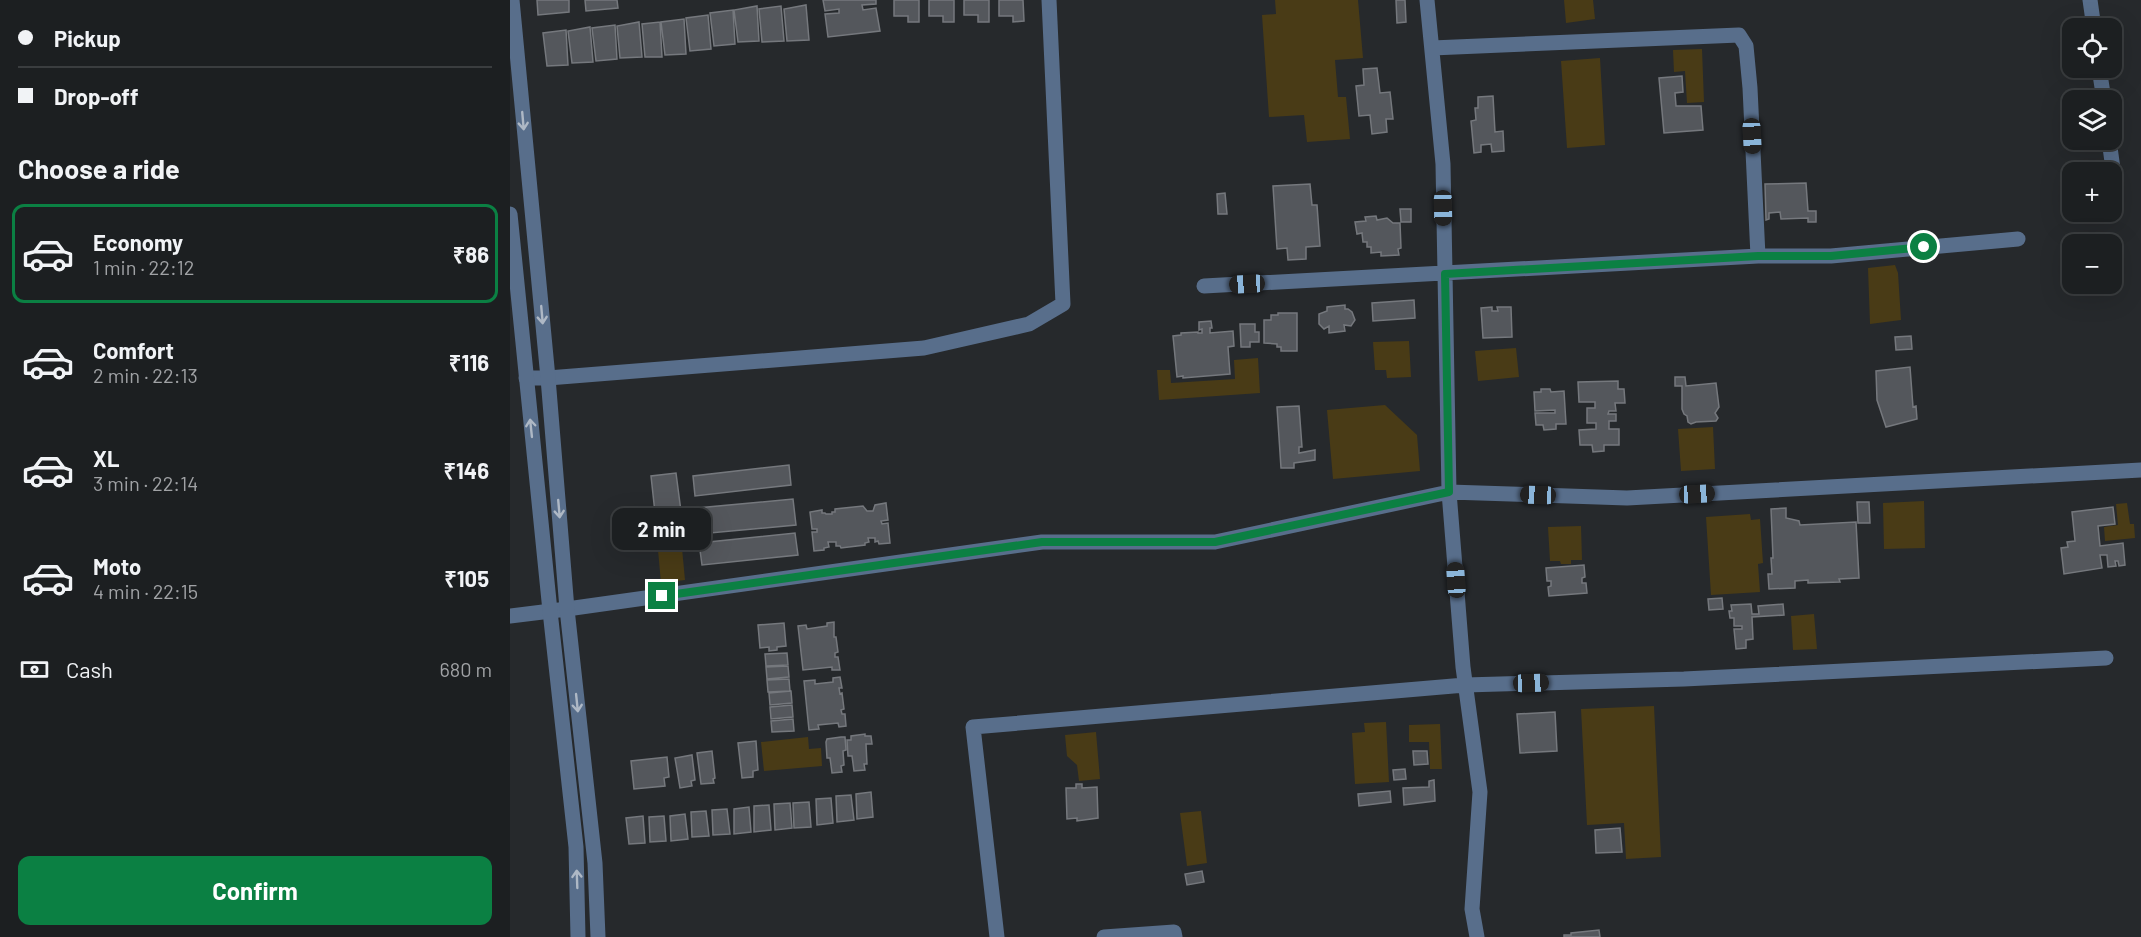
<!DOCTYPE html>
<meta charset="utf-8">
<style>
body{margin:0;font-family:Barlow,sans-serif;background:#25272a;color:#f1f3f6;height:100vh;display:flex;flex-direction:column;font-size:22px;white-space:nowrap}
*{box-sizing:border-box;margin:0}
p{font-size:20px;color:#a0a2a5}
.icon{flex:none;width:33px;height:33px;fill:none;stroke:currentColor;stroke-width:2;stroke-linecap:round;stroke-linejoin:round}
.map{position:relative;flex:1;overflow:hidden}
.drawer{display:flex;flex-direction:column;background:#1c1f21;width:510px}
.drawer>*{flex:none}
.hud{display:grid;align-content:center;height:132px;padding:0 18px;background:#1c1f21}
.controls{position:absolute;left:1552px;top:18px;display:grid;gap:12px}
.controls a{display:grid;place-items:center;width:60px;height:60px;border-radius:12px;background:#1c1f21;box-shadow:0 6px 24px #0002,0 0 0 2px #3a3d3f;font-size:30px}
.end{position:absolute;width:27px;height:27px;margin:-14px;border:8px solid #0b8043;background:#fff;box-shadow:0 0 0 3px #fff}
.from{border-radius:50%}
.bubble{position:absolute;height:42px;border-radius:12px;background:#1c1f21;box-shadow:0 6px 24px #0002,0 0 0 2px #3a3d3f;font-size:20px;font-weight:700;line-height:42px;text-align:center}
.car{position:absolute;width:18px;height:36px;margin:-18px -9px;border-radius:8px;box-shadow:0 0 4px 2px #0007;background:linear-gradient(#222 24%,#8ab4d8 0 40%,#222 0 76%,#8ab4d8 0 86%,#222 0)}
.hud b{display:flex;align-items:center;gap:21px;height:57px;font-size:22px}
.hud b+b{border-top:2px solid #3a3d3f}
.hud i{width:15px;height:15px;background:#f1f3f6}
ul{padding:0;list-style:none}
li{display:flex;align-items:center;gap:18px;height:99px;margin:0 12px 9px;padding:0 6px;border:3px solid transparent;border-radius:12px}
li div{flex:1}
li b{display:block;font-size:22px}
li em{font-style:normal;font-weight:700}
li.on{border-color:#0b8043}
li>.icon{width:54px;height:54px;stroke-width:1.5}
h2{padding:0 18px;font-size:27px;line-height:72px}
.pay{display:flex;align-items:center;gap:15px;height:66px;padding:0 18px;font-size:22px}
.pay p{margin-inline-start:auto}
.cta{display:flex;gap:12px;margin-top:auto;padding:12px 18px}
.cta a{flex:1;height:69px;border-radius:12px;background:#0b8043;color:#fff;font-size:24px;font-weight:700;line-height:69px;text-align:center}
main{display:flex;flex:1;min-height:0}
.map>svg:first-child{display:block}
.green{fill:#493b16}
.building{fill:#54575c;stroke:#75787d;stroke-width:1.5}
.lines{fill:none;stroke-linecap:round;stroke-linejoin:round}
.minor{stroke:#586e8b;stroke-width:15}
.tertiary{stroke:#586e8b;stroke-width:15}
.oneway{stroke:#aeb8c5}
.route{stroke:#0b8043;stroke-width:8}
</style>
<main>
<section class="drawer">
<div class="hud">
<b><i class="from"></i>Pickup</b>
<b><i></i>Drop-off</b>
</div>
<h2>Choose a ride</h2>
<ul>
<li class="on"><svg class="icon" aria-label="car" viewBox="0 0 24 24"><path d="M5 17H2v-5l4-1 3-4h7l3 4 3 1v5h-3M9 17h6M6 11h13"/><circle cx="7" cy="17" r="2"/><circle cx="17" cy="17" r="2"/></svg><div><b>Economy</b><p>1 min · 22:12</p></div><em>₹86</em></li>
<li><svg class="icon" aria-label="car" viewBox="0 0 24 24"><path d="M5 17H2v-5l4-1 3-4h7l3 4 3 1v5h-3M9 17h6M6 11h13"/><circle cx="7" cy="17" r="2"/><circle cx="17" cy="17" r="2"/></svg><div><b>Comfort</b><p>2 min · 22:13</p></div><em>₹116</em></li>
<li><svg class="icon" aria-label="car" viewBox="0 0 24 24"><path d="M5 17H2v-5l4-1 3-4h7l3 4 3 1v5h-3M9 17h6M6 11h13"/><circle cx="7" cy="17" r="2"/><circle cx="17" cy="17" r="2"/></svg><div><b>XL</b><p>3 min · 22:14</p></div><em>₹146</em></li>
<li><svg class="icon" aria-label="car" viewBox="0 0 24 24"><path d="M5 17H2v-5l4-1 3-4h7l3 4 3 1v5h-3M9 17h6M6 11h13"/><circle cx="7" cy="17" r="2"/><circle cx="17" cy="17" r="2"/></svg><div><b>Moto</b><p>4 min · 22:15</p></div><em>₹105</em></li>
</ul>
<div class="pay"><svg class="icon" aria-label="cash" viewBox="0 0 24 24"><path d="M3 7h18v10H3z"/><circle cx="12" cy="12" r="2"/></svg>Cash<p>680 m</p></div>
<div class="cta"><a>Confirm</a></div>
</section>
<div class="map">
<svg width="1631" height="937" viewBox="0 0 1631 937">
<rect width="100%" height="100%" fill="#26292c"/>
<!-- green -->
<path class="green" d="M765,0H848L853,58L825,60L828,97H836L840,139L797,142L794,115L759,117L752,15L766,14Z
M1054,0H1083L1085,19L1056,23Z
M1192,49L1194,102L1177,103L1175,71L1164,72L1163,50Z
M1090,58L1095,145L1057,148L1051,61Z
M1385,265L1388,273L1391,320L1360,324L1358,268Z
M899,341L901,377L877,378L876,370H865L863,342Z
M1006,348L1009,377L968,381L965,351Z
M748,358L750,393L649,400L647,370H660L661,383L725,379L724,360Z
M875,405L907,435L910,471L823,479L817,410Z
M1203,427L1205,469L1171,471L1168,429Z
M1414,501L1415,548L1374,549L1373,503Z
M1617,503L1620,524H1624L1625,538L1595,541L1594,527L1608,525L1606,504Z
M1240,514L1241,520L1250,519L1253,563L1248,564L1250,592L1201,595L1196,517Z
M1071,526L1072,560H1061V564H1051L1050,561H1040L1038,527Z
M172,548L175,580L151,583L148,550Z
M1304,614L1307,649L1283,650L1281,616Z
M1144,706L1151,857L1116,859L1114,823L1077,825L1071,709Z
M876,722L879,782L845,784L842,733L855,732L854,723Z
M930,724L932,769H920L919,742H899V725Z
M586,732L590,779L569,781L567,765L557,756L555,735Z
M298,737L299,749L311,748L312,766L254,771L251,742Z
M691,811L697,863L677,866L670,813Z"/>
<!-- building -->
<path class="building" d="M27,0H59V12L28,15Z
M75,0H107L108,8L76,11Z
M313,0H366V4L352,5L353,10L366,8L370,31L318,37L315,14L329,13V9L315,11Z
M384,0H409V22H398V16H384Z
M419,0H444V22H433V16H419Z
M454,0H479V22H468V15H454Z
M489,0H513L514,21L503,22V16H489Z
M886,0H895L896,22L887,23Z
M296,5L299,40L277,41L274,9Z
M247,6L249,41L228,42L224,10Z
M271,6L274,41L252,42L249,9Z
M223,10L225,44L204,46L200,13Z
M198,15L201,49L180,51L176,18Z
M174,19L176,54L155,55L151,22Z
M129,22L132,57L110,58L107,26Z
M150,22L152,57H135L132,24Z
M105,25L107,59L86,61L82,28Z
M80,27L83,62L62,63L58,31Z
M56,30L58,65L37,66L33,33Z
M867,68L870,93L880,92L883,119H876L877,132L862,134L860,115L849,116L846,86L854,85L853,69Z
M1172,76L1173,92L1165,93L1166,106H1191L1193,130L1154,133L1149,78Z
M983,96L985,132L993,131L994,151L982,152L981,144L971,145V152L964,153L961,121L966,120L965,108H968V97Z
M1296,183L1298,211H1306V222H1298V218L1271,219L1270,212L1259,213V219L1256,220L1255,184Z
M800,184L802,205H807L810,246L796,247V259L778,260L777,248L767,249L763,186Z
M715,193L717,214H708L707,194Z
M890,209H901V222H891Z
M866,216L867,220L877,218L883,223H890L891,248L888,249L889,255L871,256V252L861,253V247H857V242H853L852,233L847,234L845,222L856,221L855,217Z
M904,300L905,318L863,321L862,303Z
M835,305V309H838L842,312L845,320L841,326L834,325L835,331L819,333V326L814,329L809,324V314L817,311V307Z
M982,307V311H988L987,307H1001L1002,337L973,338L971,308Z
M768,313H787V351H771V347H767V344L754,343V320H761V315H768Z
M701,321L702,328H700V333L723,331L724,346L718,347L720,374L673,378V376L667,377L663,336L671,335V333L688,332V333H692V329L689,330V322Z
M730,324H745V332H749V342H740V347H731Z
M1401,336L1402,349L1386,350L1385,337Z
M1400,367L1403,407L1406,406L1407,419L1376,427L1367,400L1366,371Z
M1165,377H1175L1176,386L1206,383L1209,407L1205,413L1208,418L1206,421L1186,422L1181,424L1178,422L1177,416L1174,414L1172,409V386H1165Z
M1108,381V389H1114L1115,403H1105L1106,411H1099L1098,414H1106V421H1099V429H1109V445H1094V451L1083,452L1082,445H1070L1069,430L1086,429V423H1077V408H1085V402H1069L1068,382Z
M1031,389H1040L1041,392L1054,391L1056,424H1046V429L1034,430L1033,425H1026L1025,413H1045V410L1025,411L1024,392H1031Z
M789,406L792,447H789V453L805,450V460L784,463V468H771L767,407Z
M279,465L281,485L185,496L183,476Z
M166,473L172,519L146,522L141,476Z
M283,499L286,525L189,534L187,508Z
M1347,502H1359L1360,523H1348Z
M376,503L378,520L371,521L372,524L378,523L380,543L369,544L368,541L365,542V538H358L359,542L355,543V545L331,548L330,546H326V542H318L319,547L314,548V550L304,551L302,532H307V529H302L300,512L312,510V513H315L316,514H322V512H325V509L353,506L357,511H363L365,505Z
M1603,507L1605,524L1588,526L1590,546L1613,543L1615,565L1609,566L1608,561H1605L1606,566L1598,567L1597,555H1590L1592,568L1554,574L1551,548L1558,547L1557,542L1565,541L1562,512Z
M1276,508V518L1289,521L1290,525L1346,522L1349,578L1329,579L1330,582L1298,583V580L1285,581V588L1259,589L1258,574H1262L1261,558H1263L1261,509Z
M169,530L171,541L152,543L151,532Z
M285,533L288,555L192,565L189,543Z
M1074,565L1075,577L1072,578V583H1076L1077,593L1039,596L1038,587L1041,586V581H1037L1036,568Z
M1212,598L1213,609L1199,610L1198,599Z
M1241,604L1242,614H1249L1248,606L1273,604L1274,615L1242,617L1243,639L1236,640V648L1226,649L1224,629H1232V626H1224V618H1220L1219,611H1222L1221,605Z
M324,622V637H326L328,652L325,653V657H328L330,670H322V667L293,670L288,626L296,625L297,629L317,626V623Z
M274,623L276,646L267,647V650L259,651V647L250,648L248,625Z
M277,653L278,665L256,666L255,654Z
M278,666L279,677L257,679L256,667Z
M330,677L332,688H329L330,694L332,693L334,709L331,710L332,714H335L336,726L329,727L328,723L308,725L309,729L299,730L294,681L305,680V684L323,682V678Z
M279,679L280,691L258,692L257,680Z
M281,691L282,703L260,705L259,693Z
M282,705L283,717L261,719L260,707Z
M1045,712L1047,751L1010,753L1007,714Z
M283,719L284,731L262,732L261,721Z
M355,734V736H361L362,744H356L357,764H354L355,770L344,771L342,756H338L337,740H341V736Z
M331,737H335L336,750L333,751L334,765L331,766L332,772L322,773L320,758H317L316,742L317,739Z
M246,741L248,770L243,771V777L232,778L228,743Z
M202,751L205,778L203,779L204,783L191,784L187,753Z
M903,751H917L918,764L904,765Z
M182,755L185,780L181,781L182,786L170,788L165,758Z
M157,757L159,777L154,778L155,786L124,789L121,761Z
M895,769L896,779L884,780L883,770Z
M924,780L925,801L894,805L893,788L919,787V781Z
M566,784H572V788L587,787L588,818L567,821V818L557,819L556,788H566Z
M880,791L881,802L849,806L848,794Z
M361,792L363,817L347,819L346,794Z
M341,795L344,820L327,822L326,796Z
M321,798L323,823L307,825L306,799Z
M299,802L301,827L284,828L283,803Z
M280,803L282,828L265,830L264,804Z
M259,805L261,830L244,832V806Z
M239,807L241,832L224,834V809Z
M217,809L220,834L203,835L202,810Z
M196,811L199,836L182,837L181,812Z
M175,814L178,839L161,841L160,816Z
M133,816L135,843L119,844L116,818Z
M154,816L156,841L140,842L139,817Z
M1110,828L1112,852L1086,853L1085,830Z
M692,871L694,882L677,885L675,874Z
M1089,930L1090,937H1054V935H1061V933Z"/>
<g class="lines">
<!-- minor -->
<path class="minor" d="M917,0L933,164L939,492L953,667L970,792L962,909L967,937
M1580,0L1584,28
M922,48L1229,35L1236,46L1240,88L1248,256
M1589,68L1594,100
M1599,140L1603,169
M694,286L1248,256H1321L1508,239
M16,378H38L414,348L519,324L553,304L539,0
M0,616L57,609L532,542H705L939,492L1117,498L1631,470
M487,937L463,727L955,685L1174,679L1596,658
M594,937L664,932L665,937"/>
<!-- tertiary -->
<path class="tertiary" d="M2,0L38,378L57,609L85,863L88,937
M0,214L40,611L66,847L68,937"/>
</g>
<!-- one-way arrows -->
<defs><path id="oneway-shaft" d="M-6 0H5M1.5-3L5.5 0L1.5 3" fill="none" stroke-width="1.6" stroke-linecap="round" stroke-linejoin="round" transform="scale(1.5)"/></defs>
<g class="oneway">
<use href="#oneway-shaft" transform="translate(13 121) rotate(85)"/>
<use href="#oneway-shaft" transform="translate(32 315) rotate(85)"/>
<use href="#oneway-shaft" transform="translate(21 428) rotate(-96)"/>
<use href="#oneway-shaft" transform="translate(49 509) rotate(85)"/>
<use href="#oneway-shaft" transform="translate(67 703) rotate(84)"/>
<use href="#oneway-shaft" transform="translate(67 879) rotate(-92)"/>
</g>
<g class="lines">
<!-- route -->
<path class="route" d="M152,596L532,542H705L939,492L935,274L1248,256H1321L1414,247"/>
</g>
</svg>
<div class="controls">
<a><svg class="icon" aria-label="locate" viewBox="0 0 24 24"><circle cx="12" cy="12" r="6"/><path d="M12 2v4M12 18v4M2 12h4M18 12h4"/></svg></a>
<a><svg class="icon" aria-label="layers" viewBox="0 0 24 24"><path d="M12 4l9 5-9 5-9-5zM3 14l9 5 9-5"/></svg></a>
<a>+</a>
<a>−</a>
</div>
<i class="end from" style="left:1414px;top:247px"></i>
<i class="end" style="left:152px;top:596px"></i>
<div class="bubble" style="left:102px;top:508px;width:99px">2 min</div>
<i class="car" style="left:1242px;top:136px;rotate:177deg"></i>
<i class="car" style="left:933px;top:208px;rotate:179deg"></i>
<i class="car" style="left:737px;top:284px;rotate:267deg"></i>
<i class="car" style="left:1187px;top:494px;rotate:87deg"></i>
<i class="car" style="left:1028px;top:495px;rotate:272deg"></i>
<i class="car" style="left:946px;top:580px;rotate:356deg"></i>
<i class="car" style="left:1021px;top:683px;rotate:88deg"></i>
</div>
</main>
